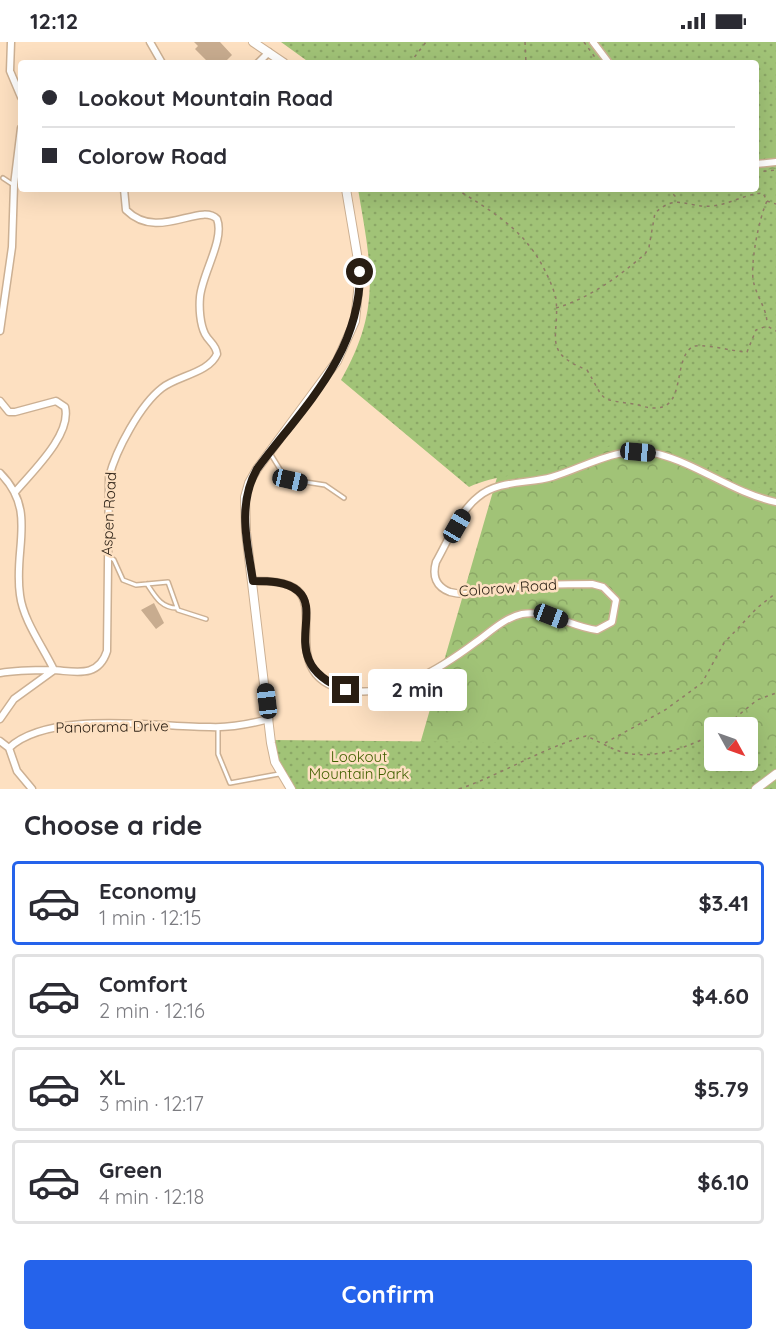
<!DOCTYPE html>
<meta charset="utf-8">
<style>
body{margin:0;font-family:Quicksand,sans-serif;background:#f2f2f3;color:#2b2b33;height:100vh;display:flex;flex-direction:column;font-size:22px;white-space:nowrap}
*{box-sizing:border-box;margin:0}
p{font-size:20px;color:#7c7c81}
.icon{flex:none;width:33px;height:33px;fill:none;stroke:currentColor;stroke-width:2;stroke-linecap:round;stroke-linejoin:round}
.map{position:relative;height:747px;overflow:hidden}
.details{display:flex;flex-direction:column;background:#fff;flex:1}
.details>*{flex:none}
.guide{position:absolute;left:18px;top:18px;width:741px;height:132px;border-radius:6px;box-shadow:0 6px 24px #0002;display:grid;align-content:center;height:132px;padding:0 24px;background:#fff}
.needle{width:39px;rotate:130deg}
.tools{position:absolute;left:704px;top:675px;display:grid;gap:12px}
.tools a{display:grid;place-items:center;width:54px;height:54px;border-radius:6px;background:#fff;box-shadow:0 6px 24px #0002;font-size:30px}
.end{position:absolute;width:27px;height:27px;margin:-14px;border:8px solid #291e13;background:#fff;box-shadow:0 0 0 3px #fff}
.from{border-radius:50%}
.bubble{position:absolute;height:42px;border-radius:6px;background:#fff;box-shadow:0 6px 24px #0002;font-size:20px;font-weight:700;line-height:42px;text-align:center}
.car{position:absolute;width:18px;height:36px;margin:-18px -9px;border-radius:8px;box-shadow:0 0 4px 2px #0007;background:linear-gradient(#222 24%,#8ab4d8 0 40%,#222 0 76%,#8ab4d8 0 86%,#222 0)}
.guide b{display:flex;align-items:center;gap:21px;height:57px;font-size:22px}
.guide b+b{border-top:2px solid #e1e1e2}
.guide i{width:15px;height:15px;background:#2b2b33}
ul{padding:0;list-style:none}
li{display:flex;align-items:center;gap:18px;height:84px;margin:0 12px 9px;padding:0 12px;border:3px solid #e1e1e2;border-radius:6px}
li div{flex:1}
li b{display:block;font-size:22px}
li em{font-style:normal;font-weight:700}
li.current{border-color:#2563eb}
li>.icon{width:54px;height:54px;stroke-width:1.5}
h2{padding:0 24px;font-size:27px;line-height:72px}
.action{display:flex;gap:12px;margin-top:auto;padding:12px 24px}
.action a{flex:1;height:69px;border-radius:6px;background:#2563eb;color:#fff;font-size:24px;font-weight:700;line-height:69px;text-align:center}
.status{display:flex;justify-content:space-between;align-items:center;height:42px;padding:0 30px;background:#fff;direction:ltr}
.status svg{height:16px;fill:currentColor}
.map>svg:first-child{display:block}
.forest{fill:url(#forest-crowns);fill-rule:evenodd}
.park{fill:url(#park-dots)}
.building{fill:#c8ac8f}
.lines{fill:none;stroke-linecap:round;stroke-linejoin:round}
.service-casing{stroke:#ccb093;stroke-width:6}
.minor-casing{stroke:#ccb093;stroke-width:9}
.tertiary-casing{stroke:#ccb093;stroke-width:10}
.path{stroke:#8f7b66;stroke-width:1.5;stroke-dasharray:3 4.5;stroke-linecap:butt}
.service{stroke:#fff;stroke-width:3}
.minor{stroke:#fff;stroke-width:6}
.tertiary{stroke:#fff;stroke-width:8}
.route{stroke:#291e13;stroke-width:8}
.labels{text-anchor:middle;stroke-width:5;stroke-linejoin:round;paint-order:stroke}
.street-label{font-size:15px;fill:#291e13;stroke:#fde0c1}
.park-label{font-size:15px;fill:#416000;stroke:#fde0c1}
</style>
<div class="status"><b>12:12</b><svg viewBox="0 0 49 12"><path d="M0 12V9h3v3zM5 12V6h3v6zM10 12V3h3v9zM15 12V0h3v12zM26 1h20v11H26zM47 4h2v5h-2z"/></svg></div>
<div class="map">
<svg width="776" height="747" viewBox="0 0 776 747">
<defs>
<pattern id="forest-crowns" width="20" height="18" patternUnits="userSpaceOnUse" patternTransform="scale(1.5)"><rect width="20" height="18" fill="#a1c377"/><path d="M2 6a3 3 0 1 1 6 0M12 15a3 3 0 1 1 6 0" fill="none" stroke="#8ba766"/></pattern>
<pattern id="park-dots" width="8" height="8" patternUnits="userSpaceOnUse" patternTransform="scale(1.5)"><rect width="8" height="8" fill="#a1c377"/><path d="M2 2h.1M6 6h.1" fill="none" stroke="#8ba766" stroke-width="1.8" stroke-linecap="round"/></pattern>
</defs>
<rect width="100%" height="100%" fill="#fde0c1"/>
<!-- forest -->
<path class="forest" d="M609,0H776V719L407,747L524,342L756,147V21ZM714,686H747V718H714Z"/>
<!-- park -->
<path class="park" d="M281,0H776V101L757,128L776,127V449C736,444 699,417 662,404C618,388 585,420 544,428C518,433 493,434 469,445L341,338C382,266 371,224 358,147H756V21H310Z
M271,698L714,702V718H747V702H776V747H294L279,724Z"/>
<!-- building -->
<path class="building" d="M194,0H220L232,13L224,21H209L195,7L198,4Z
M154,561L164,581L156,587L141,568Z"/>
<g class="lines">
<defs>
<path id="service" d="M3,136L12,142
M270,411L286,437L325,443L344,456
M110,515L114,518L123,538L136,543L168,540L178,568L206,577
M147,542C155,554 161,566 177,566
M218,687V712L230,741L279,732"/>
<path id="minor" d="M11,0L10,29L21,55
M150,0L162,21
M593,0L609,21
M258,21L269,10
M756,122L776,120
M0,289L12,205L14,143L21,86
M0,359L9,370H15L56,359L65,365C72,392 33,429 16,449
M0,431C38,469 13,506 20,553C23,578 43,605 54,628L14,657L0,677
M253,539C267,539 286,539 297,548C322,568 280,635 346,648C393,657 440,627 476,600C490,590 504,576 522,572C548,567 571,585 597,588L612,580L616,558L603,545L592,542C562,542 531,543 502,547C485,549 467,555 450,550C436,545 432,534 436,520C448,499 459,470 478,455C498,438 528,442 552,435C586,425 620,402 658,412C700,423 733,451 776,460
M0,631C16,628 36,628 52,628C75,629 98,637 107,609L109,435C116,408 140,363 162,346C177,334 209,331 217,312C216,302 209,300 205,292C200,282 199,266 200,255C202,232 225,197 217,177C200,160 158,200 126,168L124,147
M0,699L9,706
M9,706C49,668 157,685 210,685C230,686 250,682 269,677
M9,706L17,729L32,747"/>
<path id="tertiary" d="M253,0L284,21
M291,747L275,720L271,701L246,490L245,455L249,441L257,427L337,319L355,279L360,230L346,147
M756,747L776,732"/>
</defs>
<!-- service casing -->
<use href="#service" class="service-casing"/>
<!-- minor casing -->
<use href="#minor" class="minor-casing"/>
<!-- tertiary casing -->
<use href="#tertiary" class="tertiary-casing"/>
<!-- path -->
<path class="path" d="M525,0L526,21
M584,0L599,21
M410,21L426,0
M756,130L776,128
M456,147C490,168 522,186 542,223C547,232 554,247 556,257C560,295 541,310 587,328C606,359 596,357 634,362C640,363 646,366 653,366C687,368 672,319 692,305C699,300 735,310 747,310L756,288L767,284L776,289
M668,147L678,157
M767,159L776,162
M556,266C590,256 618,235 645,212L649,205L655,171C677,150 689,167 713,164C730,162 745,152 763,151L767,159C759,176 749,225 754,242C758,257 767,267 767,282
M723,686L757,658L776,651
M605,701L665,668L702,641L724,601L757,566L776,551
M459,747C503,732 542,706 586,694C596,698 606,704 616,708C647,720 687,707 714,691"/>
<!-- service -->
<use href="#service" class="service"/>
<!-- minor -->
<use href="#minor" class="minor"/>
<!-- tertiary -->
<use href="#tertiary" class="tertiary"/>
</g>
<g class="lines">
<!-- route -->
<path class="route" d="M346,648C275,621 324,571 298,549C287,539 267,539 253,539C247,500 237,463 257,427C304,364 360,313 360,230"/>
</g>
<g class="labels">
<!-- street labels -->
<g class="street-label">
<text transform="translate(109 472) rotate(-87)" y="5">Aspen Road</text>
<text transform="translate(508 546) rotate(-4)" y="5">Colorow Road</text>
<text transform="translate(112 685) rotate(-1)" y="5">Panorama Drive</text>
</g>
<!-- park labels -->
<g class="park-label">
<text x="359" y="720">Lookout<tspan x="359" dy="17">Mountain Park</tspan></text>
</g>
</g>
</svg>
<div class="tools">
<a><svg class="needle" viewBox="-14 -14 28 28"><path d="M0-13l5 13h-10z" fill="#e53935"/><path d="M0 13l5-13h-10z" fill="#7c7c81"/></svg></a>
</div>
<i class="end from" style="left:360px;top:230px"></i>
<i class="end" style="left:346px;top:648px"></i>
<div class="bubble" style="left:368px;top:627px;width:99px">2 min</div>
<i class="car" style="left:638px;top:410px;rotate:95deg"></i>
<i class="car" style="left:290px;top:438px;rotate:103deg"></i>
<i class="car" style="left:457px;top:484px;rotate:30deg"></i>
<i class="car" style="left:551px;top:574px;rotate:111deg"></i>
<i class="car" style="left:267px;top:659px;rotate:353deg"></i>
<div class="guide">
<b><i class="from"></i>Lookout Mountain Road</b>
<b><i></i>Colorow Road</b>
</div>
</div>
<section class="details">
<h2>Choose a ride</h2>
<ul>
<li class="current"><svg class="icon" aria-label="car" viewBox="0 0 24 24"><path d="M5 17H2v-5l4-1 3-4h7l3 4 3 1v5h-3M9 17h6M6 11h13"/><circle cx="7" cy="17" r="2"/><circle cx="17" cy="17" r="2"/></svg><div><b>Economy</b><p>1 min · 12:15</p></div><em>$3.41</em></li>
<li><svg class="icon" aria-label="car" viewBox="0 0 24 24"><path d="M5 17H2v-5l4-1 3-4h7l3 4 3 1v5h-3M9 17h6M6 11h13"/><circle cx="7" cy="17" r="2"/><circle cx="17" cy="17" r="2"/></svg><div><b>Comfort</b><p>2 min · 12:16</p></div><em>$4.60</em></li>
<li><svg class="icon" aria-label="car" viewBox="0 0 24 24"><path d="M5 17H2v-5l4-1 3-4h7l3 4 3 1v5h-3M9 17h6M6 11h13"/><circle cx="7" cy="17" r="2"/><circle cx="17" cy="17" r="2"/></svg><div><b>XL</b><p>3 min · 12:17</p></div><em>$5.79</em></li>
<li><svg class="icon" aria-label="car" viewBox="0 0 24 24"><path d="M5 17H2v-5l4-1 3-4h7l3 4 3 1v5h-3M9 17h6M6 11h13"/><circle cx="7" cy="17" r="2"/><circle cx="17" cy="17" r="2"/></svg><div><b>Green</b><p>4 min · 12:18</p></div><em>$6.10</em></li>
</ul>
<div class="action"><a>Confirm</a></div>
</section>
